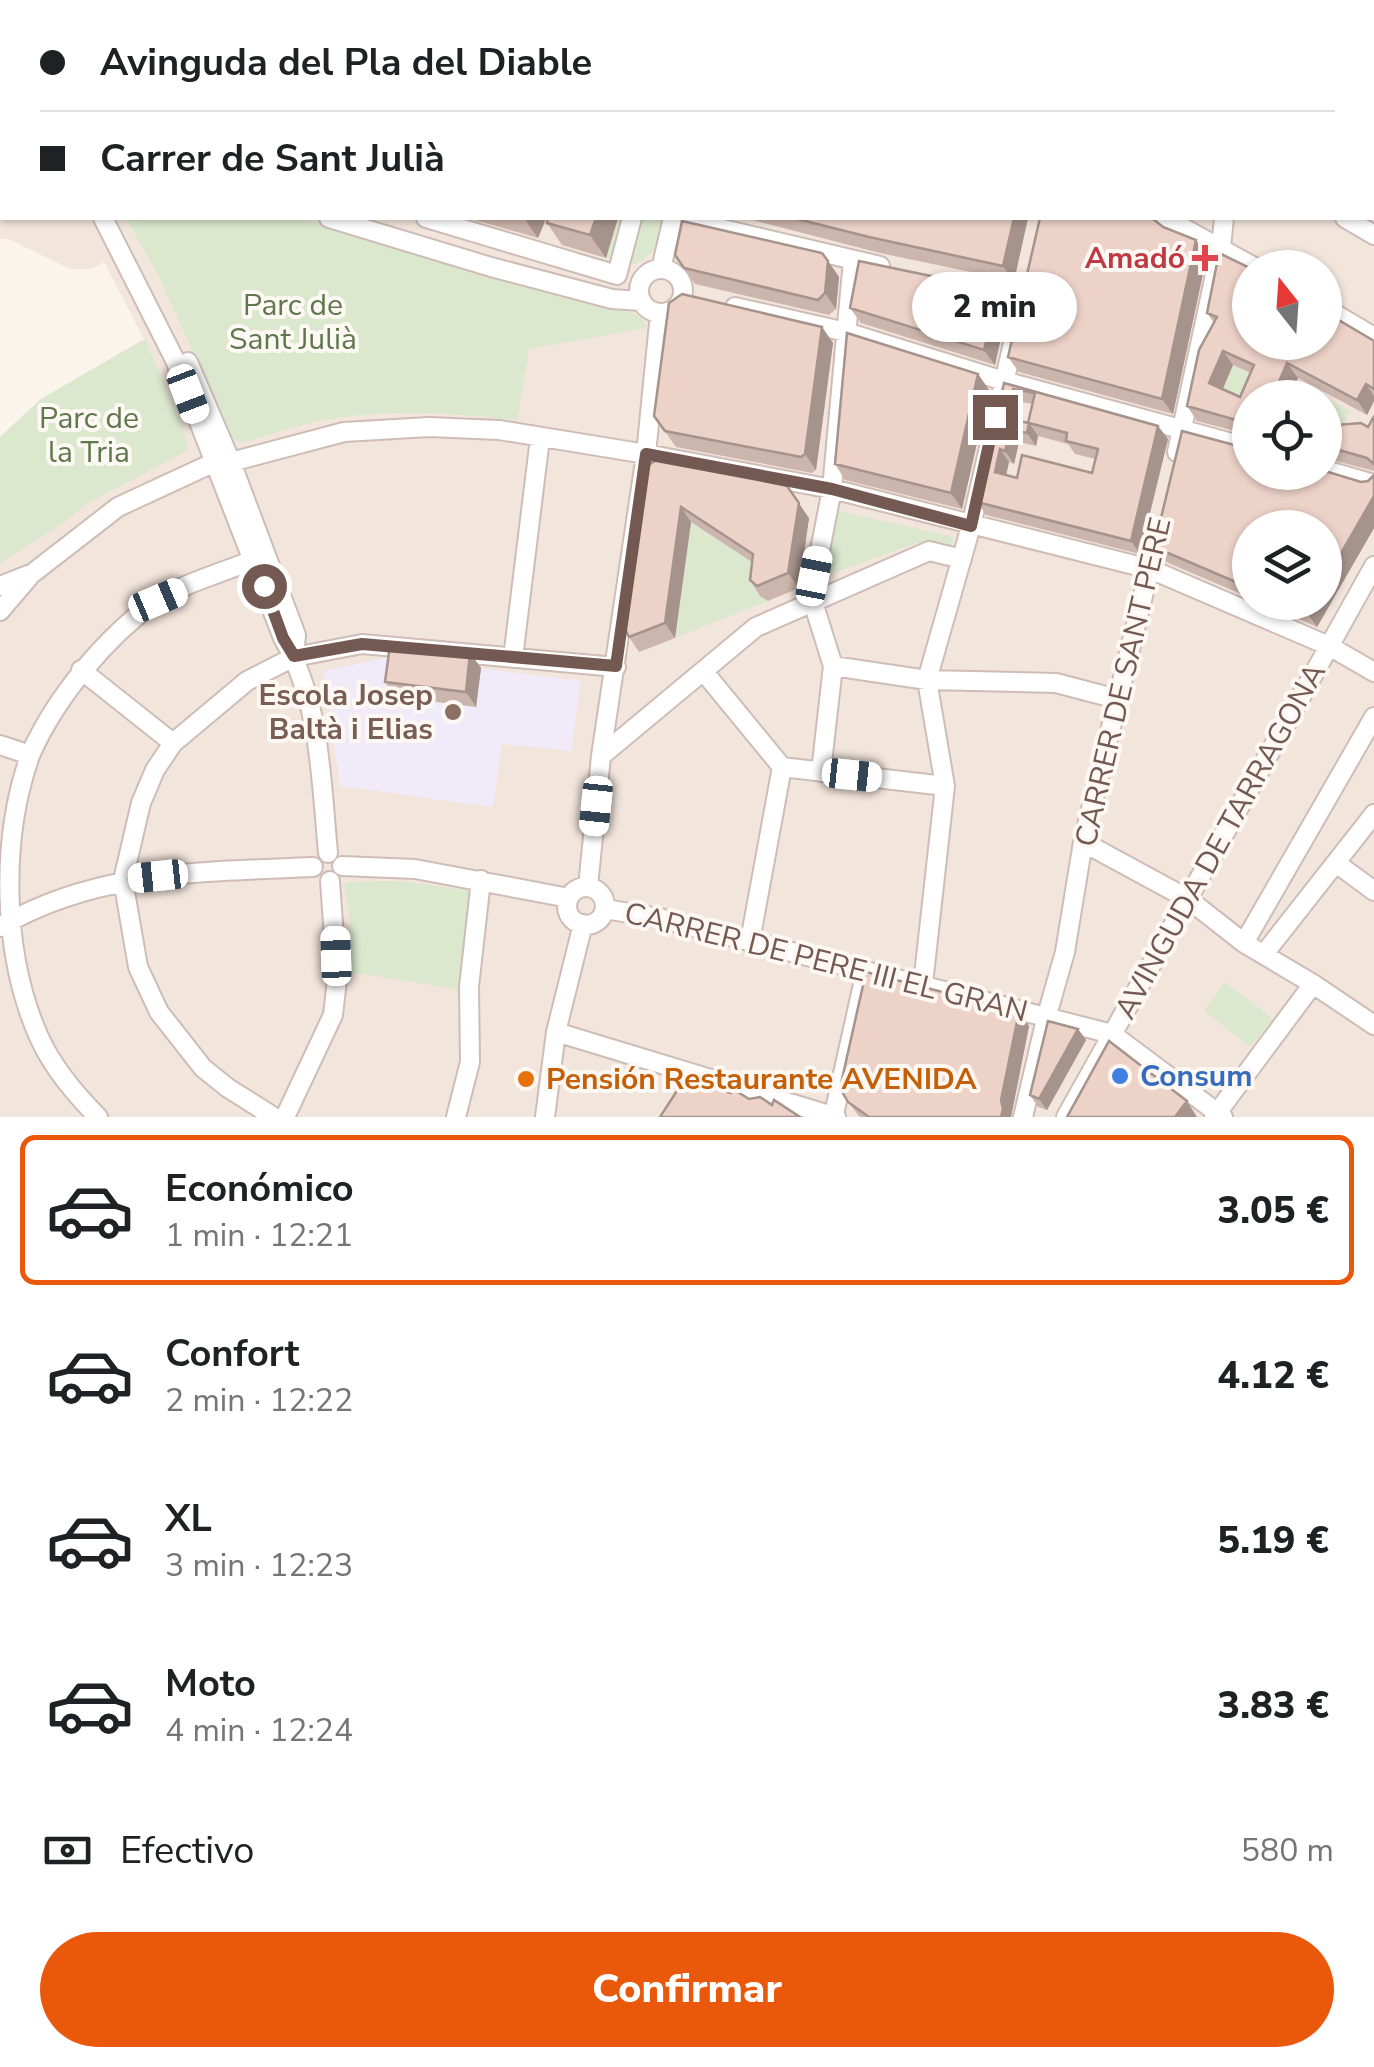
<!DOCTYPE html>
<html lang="es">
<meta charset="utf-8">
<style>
body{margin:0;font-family:"Nunito Sans",sans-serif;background:#f6f6f6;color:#202124;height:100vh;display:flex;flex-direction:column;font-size:38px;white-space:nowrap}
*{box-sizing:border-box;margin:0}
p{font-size:32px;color:#757577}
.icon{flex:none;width:55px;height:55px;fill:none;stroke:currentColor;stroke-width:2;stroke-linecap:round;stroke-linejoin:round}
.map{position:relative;height:1117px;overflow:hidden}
.drawer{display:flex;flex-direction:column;background:#fff;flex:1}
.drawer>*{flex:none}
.banner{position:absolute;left:0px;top:0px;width:1375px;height:220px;box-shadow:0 2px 8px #0004;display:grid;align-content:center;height:220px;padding:0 40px;background:#fff}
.needle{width:65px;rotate:343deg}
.fabs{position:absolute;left:1232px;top:250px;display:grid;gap:20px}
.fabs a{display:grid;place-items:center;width:110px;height:110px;border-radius:50%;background:#fff;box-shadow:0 2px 8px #0004;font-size:50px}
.end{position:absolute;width:45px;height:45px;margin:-22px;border:12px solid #745952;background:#fff;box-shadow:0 0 0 5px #fff}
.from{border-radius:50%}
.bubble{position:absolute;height:70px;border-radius:35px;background:#fff;box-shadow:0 2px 8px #0004;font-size:32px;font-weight:800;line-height:70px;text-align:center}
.car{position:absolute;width:30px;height:60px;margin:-30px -15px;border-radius:12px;box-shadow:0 0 8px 2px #0007;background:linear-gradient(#fff 24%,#345 0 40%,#fff 0 76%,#345 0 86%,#fff 0)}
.banner b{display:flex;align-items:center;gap:35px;height:95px;font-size:38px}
.banner b+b{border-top:2px solid #e0e0e0}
.banner i{width:25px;height:25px;background:#202124}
ul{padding:18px 0 0;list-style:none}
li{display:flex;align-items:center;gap:30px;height:150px;margin:0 20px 15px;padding:0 20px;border:5px solid transparent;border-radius:15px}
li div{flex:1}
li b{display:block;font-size:38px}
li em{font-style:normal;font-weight:800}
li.current{border-color:#ea580c}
li>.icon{width:90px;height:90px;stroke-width:1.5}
.pay{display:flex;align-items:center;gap:25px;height:110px;padding:0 40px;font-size:38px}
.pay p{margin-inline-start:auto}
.action{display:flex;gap:20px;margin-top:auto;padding:20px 40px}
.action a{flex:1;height:115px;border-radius:60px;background:#ea580c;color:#fff;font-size:40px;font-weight:800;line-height:115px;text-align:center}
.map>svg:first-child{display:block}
.residential{fill:#f2e5dc;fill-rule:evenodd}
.education{fill:#f1eaf8}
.green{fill:#dbe8cd}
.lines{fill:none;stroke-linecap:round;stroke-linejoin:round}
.minor-casing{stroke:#cebdb6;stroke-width:22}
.minor{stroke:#fff;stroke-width:18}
.wall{fill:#ccb5ac;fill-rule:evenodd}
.shaded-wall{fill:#a6938c}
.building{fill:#edd2c8;stroke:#a6938c;stroke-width:2.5;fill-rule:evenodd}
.route{stroke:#745952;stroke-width:12}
.health-dot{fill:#e0444e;stroke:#fdf8f4;stroke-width:4}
.education-dot{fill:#8d6e63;stroke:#fdf8f4;stroke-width:4}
.shop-dot{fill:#3f7fe0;stroke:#fdf8f4;stroke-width:4}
.food-dot{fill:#e8710a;stroke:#fdf8f4;stroke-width:4}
.labels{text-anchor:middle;stroke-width:8;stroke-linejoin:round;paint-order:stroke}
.health-label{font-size:30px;font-weight:bold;fill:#be3a42;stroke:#fdf8f4;text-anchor:end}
.park-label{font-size:30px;fill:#5e784c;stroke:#fdf8f4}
.street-label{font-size:30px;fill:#745952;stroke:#fdf8f4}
.education-label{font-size:30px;font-weight:bold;fill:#785e54;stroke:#fdf8f4;text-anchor:end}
.shop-label{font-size:30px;font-weight:bold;fill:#366cbe;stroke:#fdf8f4;text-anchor:start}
.food-label{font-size:30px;font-weight:bold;fill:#c56008;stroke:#fdf8f4;text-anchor:start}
</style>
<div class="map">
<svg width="1374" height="1117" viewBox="0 0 1374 1117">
<rect width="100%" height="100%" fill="#fbf4ed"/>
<!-- residential -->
<path class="residential" d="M0,0H1374V1117H0V437L41,399L144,339L104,262L92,269H70L9,239H0ZM2,2H1372V218H2ZM1250,268H1325V342H1250ZM1250,398H1325V472H1250ZM1250,528H1325V602H1250Z"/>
<!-- education -->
<path class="education" d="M390,657L581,681L571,751L502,744L493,807L340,786L323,671Z"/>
<!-- green -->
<path class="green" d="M126,218H293L315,222L490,275L627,310L642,318L646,328L529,349L517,421C453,412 384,409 320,421C294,426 269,435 244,442L233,440L159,277Z
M616,218H662L656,250L635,264L606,258L618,219Z
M145,339L183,427L188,450L88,503L56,528L0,563V437L41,399Z
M1233,365L1264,379L1250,398L1219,397Z
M1311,390L1351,411L1338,434L1325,427V398H1307Z
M835,510L954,537L951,550L916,543L820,578Z
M691,522L764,569L760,595L768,601L675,638Z
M400,881L472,891L461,990L351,972L350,918L344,885L348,882Z
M1225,982L1273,1019L1250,1047L1204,1011Z"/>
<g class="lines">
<defs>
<path id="minor" d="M51,0L53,2
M355,0L364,2
M686,0L687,2
M1026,0L1034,2
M1236,0L1245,2
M218,2L219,0
M1266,2V0
M1372,59L1374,60
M0,63L2,67
M0,127L2,129
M103,218L175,360L283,638C321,703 321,780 328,853
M329,218L491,267L612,299L641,301
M426,218L617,275L632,218
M676,218L880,266
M1165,218L1256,268
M1345,218L1374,235
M661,269L673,218
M639 291a22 22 0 1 1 44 0a22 22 0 1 1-44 0Z
M974,286L1024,296
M735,307L846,332L1004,381L1250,448
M1325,308L1374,337
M188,362L231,462L296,635L294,656
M1177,452L1221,247L1224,218
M231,462L344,432L429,427L499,430L646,454L832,489L1150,569L1329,646L1374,672
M1325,470L1374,484
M815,576L832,489L853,260
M0,586L33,573L118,507L215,462
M813,602L833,666L821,772
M0,611L29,577
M513,658L540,438
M833,666L927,680L1056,683L1117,699
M81,670L173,743
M704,672L782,767L945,786
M0,745L30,755
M601,756L756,627L929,551L962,559
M1083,842L1188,899L1244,943L1313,984L1374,1025
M1336,863L1374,891
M342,866L415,869L569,898
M588,887L601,756L646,454L660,313
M567 906a19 19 0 1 1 38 0a19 19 0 1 1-38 0Z
M605,909L659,918L1112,1034L1223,1117
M0,927C96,870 205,872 313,867
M750,941L782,767
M1244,943L1374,717
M1264,954L1374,814
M923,984L945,786L927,680L971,526L1014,339
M556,1032L836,1117
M834,1114L866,971
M98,1117C74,1093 53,1068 39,1037C2,954 0,838 31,753C56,697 106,637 156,601C179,585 227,571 255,559
M274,1117L228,1088L203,1068L159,1012L138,967L123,880L141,803L155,770L173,743L247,681L294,657L362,644L616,667
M285,1117L333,1015L337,980L330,881
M456,1117L470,1062L469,987L481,880
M545,1117L556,1032L583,924
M1023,1117L1047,1015L1065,952L1083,842L1160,526
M1066,1117L1374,566
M1214,1117L1313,984"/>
</defs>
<!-- minor casing -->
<use href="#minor" class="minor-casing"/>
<!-- minor -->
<use href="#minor" class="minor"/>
</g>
<!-- wall -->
<path class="wall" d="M735,0H792L791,2H743Z
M468,218H618L606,258L562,245L547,223V220L545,221L538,238Z
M745,218H1028L1014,281L880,253Z
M1163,227L1207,255L1173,414L1019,372L1008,357Z
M822,253L839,277L836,309L829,315L695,284L675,255Z
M1219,253L1250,342L1300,348L1374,341V401L1367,415L1298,378L1289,398H1250V435L1197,421L1187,406L1214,323L1207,313ZM1233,365L1251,373L1240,397L1223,389Z
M1008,305L995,365L861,323L850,308Z
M822,327L833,343L816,470L812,473L676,447L654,416Z
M978,374L989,390L962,509L845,480L835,464Z
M1004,383L1158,426L1168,439L1140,554L986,515L977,502ZM1022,402L1033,404L1028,423L1018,420ZM1038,436L1068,444L1075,454L1096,459L1092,473L1017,478L1006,475L1009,462L1014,464L1019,442L1036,446Z
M1374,416V471L1325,458V426L1368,427Z
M1248,443L1250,472L1361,482L1368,481L1374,475V528L1317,627L1260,602H1325L1250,528V598L1164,561L1154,547L1238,446Z
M647,466L809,518L799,588L768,601L760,596L750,580L752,562L691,522L675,638L639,652L629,637Z
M470,653L481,668L476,707L396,697L385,682Z
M1019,1012L1029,1026L1011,1117H860L848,1102Z
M1078,1029L1086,1040L1047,1110L1038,1107L1030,1095Z"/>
<!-- shaded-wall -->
<path class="shaded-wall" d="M524,218H542L545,221L538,238Z
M596,218H618L606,258L590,235Z
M1014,218H1028L1014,281L1003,266Z
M1196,240L1207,255L1173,414L1162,399Z
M828,261L839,277L836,309L825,293Z
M998,290L1008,305L995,365L984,350Z
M822,327L833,343L816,470L805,454Z
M1223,351L1233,365L1219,397L1209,383Z
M1287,363L1298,378L1289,398H1272Z
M978,374L989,390L962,509L951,493Z
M1366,384L1374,396V401L1367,415L1357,400Z
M1013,389L1022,402L1015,430L1006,417Z
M1029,423L1038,436L1036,446L1027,433Z
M1158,426L1168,439L1140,554L1131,541Z
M1010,429L1019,442L1014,464L1005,451Z
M1000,449L1009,462L1004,485L995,472Z
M787,486L809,518L799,588L788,573Z
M1374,496V528L1317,627L1307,613L1313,602H1325V581Z
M681,507L691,522L675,638L665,623Z
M470,653L481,668L476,707L466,692Z
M1019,1012L1029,1026L1011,1117H1001V1100Z
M1078,1029L1086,1040L1047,1110L1039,1099Z
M1187,1101L1197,1117H1175Z"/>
<!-- building -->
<path class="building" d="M705,0H716L717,2H700Z
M760,0H780L779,2H759Z
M799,0H859L861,2L874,0H1014L1022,2H798Z
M1138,0H1224L1240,2L1248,0V2H1131Z
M1274,0H1314L1322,2L1314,1L1313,2H1280Z
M1326,0H1374V40L1372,38V2H1323Z
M1372,98H1374V216L1372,213Z
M548,218H596L590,235L547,223Z
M793,218H1014L1003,266L869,237Z
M1040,218H1152L1163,227L1196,240L1162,399L1008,357Z
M682,221L822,253L828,261L825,293L818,300L684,268L675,255Z
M1219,253L1250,268V342H1289L1300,348L1303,342H1325V312L1374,341V389L1366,384L1357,400L1287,363L1272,398H1250V428L1244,422L1187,406L1199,350L1217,317L1207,313ZM1223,351L1254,365L1240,397L1209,383Z
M859,261L998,290L984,350L850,308Z
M682,294L822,327L805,454L801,457L665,431L654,416L669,303Z
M847,333L978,374L951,493L835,464Z
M1004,383L1158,426L1131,541L977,502ZM1013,389L1035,393L1028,423L1006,417ZM1029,423L1067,433L1066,441L1098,449L1092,473L1022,455L1017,478L995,472L1000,449L1005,451L1010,429L1027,433Z
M1374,416V464L1367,458L1325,446V426L1361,423L1368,427Z
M1182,431L1238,446L1248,443L1250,440V472L1325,471L1361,482L1368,481L1374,475V496L1325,581V528H1250V588L1154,547Z
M661,457L787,486L799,503L788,573L757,586L750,580L753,554L681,507L665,623L629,637L624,627L647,466Z
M1283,602H1313L1307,613Z
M390,645L470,653L466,692L385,682Z
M866,972L1019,1012L1001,1100L1003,1109L1001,1117H869L848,1102L840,1088Z
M1048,1021L1078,1029L1039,1099L1030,1095Z
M1109,1041L1187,1101L1175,1117H1067Z
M684,1080L731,1093L733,1089L749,1099L760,1097L772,1105L774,1100L800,1117H660Z"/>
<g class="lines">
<!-- route -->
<path class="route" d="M264,586L283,638L294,656L362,644L616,666L646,454L832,489L971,526L995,417"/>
</g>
<!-- markers -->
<path class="health-dot" d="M1200 243h10v10h10v10h-10v10h-10v-10h-10v-10h10z"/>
<circle class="education-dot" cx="453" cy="712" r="10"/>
<circle class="shop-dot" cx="1120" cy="1076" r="10"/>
<circle class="food-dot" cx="526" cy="1079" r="10"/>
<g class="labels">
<!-- health labels -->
<g class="health-label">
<text x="1185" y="268">Amadó</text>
</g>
<!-- park labels -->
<g class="park-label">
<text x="293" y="315">Parc de<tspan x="293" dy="34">Sant Julià</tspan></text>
<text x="89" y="428">Parc de<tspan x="89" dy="34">la Tria</tspan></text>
</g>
<!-- street labels -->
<g class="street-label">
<text transform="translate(1123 682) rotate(-77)" y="10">CARRER DE SANT PERE</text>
<text transform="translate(1220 841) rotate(-61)" y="10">AVINGUDA DE TARRAGONA</text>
<text transform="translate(826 962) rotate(14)" y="10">CARRER DE PERE III EL GRAN</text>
</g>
<!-- education labels -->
<g class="education-label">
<text x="433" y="705">Escola Josep<tspan x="433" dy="34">Baltà i Elias</tspan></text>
</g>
<!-- shop labels -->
<g class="shop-label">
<text x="1140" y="1086">Consum</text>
</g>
<!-- food labels -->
<g class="food-label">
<text x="546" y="1089">Pensión Restaurante AVENIDA</text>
</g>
</g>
</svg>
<div class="fabs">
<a><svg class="needle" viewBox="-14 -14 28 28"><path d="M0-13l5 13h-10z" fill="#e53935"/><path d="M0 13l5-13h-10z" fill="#757577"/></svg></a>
<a><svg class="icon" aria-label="locate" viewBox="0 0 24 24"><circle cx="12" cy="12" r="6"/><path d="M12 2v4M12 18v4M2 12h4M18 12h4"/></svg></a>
<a><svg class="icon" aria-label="layers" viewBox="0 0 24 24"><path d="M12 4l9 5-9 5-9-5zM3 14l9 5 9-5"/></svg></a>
</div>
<i class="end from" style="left:264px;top:586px"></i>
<i class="end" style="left:995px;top:417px"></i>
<div class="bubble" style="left:912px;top:272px;width:165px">2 min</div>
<i class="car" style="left:188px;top:394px;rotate:159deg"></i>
<i class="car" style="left:814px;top:576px;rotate:11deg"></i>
<i class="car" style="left:158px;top:600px;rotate:67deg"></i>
<i class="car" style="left:852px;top:775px;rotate:96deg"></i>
<i class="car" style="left:596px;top:806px;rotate:186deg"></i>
<i class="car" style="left:158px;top:876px;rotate:264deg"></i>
<i class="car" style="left:336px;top:956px;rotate:358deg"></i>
<div class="banner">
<b><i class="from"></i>Avinguda del Pla del Diable</b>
<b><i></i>Carrer de Sant Julià</b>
</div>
</div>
<section class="drawer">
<ul>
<li class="current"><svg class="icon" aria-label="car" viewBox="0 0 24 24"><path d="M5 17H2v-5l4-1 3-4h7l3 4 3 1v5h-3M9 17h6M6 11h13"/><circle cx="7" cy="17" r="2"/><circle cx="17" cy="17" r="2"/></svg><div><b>Económico</b><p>1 min · 12:21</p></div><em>3.05 €</em></li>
<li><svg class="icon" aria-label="car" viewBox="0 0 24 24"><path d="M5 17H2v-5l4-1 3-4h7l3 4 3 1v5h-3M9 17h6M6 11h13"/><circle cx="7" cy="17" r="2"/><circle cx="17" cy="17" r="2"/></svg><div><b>Confort</b><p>2 min · 12:22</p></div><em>4.12 €</em></li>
<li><svg class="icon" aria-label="car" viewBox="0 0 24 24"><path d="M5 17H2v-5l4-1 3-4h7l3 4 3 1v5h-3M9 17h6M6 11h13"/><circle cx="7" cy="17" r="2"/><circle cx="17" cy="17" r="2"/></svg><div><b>XL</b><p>3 min · 12:23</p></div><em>5.19 €</em></li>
<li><svg class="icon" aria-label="car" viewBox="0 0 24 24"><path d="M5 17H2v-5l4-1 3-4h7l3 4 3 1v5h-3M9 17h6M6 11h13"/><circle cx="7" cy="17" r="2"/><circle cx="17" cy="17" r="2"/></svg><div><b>Moto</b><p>4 min · 12:24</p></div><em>3.83 €</em></li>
</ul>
<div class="pay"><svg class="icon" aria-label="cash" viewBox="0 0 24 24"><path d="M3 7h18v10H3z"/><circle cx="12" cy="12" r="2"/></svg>Efectivo<p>580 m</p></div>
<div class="action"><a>Confirmar</a></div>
</section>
